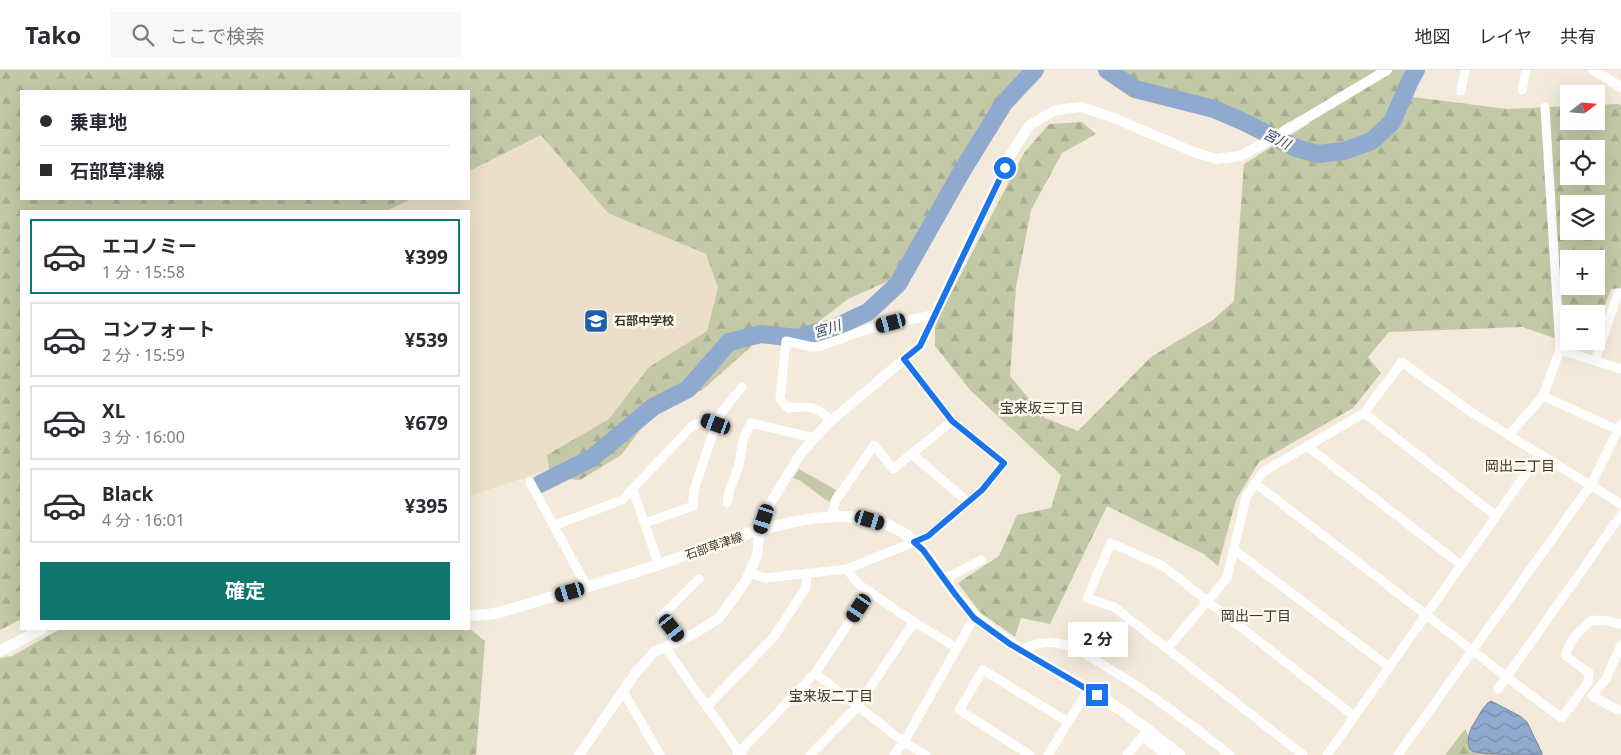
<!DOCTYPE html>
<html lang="ja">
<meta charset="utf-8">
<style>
body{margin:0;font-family:"Noto Sans","Noto Sans JP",sans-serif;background:#f7f7f7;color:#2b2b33;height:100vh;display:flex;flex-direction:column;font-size:19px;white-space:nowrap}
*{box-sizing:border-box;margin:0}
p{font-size:16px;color:#7c7c81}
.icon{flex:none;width:28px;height:28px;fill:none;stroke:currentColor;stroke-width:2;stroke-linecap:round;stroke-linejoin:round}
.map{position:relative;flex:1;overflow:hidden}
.sheet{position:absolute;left:20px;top:140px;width:450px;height:420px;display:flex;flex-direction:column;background:#fff;border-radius:0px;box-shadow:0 5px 20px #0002}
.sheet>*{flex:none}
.hud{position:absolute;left:20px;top:20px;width:450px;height:110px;border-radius:0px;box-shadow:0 5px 20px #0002;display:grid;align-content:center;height:110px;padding:0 20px;background:#fff}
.needle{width:32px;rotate:73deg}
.tools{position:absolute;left:1560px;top:15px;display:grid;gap:10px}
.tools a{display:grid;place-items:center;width:45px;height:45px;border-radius:0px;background:#fff;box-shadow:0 5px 20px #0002;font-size:25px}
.end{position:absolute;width:22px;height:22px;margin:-11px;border:6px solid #1a73e8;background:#fff;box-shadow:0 0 0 2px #fff}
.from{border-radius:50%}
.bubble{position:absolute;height:35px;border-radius:0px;background:#fff;box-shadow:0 5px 20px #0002;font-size:16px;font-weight:700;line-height:35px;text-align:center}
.car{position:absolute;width:15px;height:30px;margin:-15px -8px;border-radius:6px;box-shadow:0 0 4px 1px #0007;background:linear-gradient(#222 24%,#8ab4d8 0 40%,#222 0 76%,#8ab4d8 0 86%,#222 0)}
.hud b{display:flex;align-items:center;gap:18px;height:48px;font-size:19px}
.hud b+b{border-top:1px solid #e1e1e2}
.hud i{width:12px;height:12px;background:#2b2b33}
ul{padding:9px 0 0;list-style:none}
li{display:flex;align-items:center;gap:15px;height:75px;margin:0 10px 8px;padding:0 10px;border:2px solid #e1e1e2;border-radius:0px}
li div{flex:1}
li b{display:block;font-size:19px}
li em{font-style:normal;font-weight:700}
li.current{border-color:#0f766e}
li>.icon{width:45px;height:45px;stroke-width:1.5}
.action{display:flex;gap:10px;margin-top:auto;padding:10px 20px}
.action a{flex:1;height:58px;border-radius:0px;background:#0f766e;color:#fff;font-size:20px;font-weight:700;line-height:58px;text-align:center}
header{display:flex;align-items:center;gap:30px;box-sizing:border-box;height:70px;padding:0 25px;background:#fff;border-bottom:1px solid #e1e1e2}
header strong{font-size:24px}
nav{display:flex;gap:28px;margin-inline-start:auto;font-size:18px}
.search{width:350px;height:45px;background:#f7f7f7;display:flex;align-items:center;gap:12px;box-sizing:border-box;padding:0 18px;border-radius:0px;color:#7c7c81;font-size:19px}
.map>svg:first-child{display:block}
.built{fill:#ebdfc9}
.green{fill:#c3c8a7}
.forest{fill:url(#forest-firs);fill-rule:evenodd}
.water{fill:url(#water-waves);stroke:#76879f}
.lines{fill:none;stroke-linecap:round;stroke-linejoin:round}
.river{stroke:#90aacf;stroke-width:18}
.minor{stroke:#fff;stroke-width:9}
.tertiary{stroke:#fff;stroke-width:10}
.secondary{stroke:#fff;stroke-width:11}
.route{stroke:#1a73e8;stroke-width:6}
.labels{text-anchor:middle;stroke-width:5;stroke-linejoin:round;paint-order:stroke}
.poi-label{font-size:12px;font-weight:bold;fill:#393530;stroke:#fff8eb;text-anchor:start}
.street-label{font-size:12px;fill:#393530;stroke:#fff8eb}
.water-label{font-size:14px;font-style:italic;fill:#2c4f7f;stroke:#fff8eb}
.neighbourhood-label{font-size:14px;fill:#393530;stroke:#fff8eb}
</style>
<header>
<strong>Tako</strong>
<div class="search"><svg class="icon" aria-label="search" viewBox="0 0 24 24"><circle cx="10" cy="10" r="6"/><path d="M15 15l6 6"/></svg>ここで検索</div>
<nav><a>地図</a><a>レイヤ</a><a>共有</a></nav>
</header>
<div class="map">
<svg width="1621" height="685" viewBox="0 0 1621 685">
<defs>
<pattern id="forest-firs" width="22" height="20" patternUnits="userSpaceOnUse" patternTransform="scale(1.25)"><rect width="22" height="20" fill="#c3c8a7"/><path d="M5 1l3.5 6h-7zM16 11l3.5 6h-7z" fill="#a8ac90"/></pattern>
<pattern id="water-waves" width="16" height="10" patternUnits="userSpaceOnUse" patternTransform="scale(1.25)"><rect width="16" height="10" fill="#90aacf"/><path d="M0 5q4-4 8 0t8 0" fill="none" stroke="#778ba8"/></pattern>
</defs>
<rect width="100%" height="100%" fill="#f3eadb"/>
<!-- built -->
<path class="built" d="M543,56L710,174L729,224L716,278L556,397L469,426V141H378L402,129H469V94Z"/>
<!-- green -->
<path class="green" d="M799,399L836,420L829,432L799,410L793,408Z"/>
<!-- forest -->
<path class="forest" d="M0,0H1031L1005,47L897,207L848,229L801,265L770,260L701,321L665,328L621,385L580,410L550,407L547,385L609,349L649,297L707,261L718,218L706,184L608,143L541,65L469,101V21H21V129H412L386,141H21V549L0,560Z
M1122,0H1421L1413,27L1507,39L1569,36V51H1596V35L1617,34L1621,35V218L1611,219L1596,259V244H1569V271H1592L1589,279L1522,257L1389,262L1368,287L1381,303L1353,338L1259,392L1236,430L1218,496L1204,484L1107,436L1050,554L1021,548L1015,567L980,542L958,513L999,486L1017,445L1051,438L1061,405L971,321L935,276V254L1024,83L1049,54L1082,52L1096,64L1062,83L1031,140L1016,217L1010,306L1045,348L1078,361L1151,287L1213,250L1234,231L1244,94L1310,53L1288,52L1274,62L1140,12ZM1569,79H1596V106H1569ZM1569,134H1596V161H1569ZM1569,189H1596V216H1569Z
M469,558L485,571L476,685H0V588L12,586L60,559Z
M1465,659L1471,670L1496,685H1445Z"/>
<!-- water -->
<path class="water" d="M1491,631L1520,646L1527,652L1542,683V685C1528,685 1482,685 1472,681C1465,675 1469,662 1473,655C1478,648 1483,635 1491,631Z"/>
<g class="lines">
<!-- river -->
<path class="river" d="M1107,0L1135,19L1214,39L1244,52L1296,78L1318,84L1344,81L1372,71L1392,52L1410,11L1416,0
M540,414L592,388L653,337L688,319L729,272L761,264L797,268L836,257L868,242L898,214L962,101L1004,33L1035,0"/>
<!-- minor -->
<path class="minor" d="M1522,20L1526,0
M1461,21L1465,0
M1545,37L1560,280L1621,299
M1595,291L1618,223H1621
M1543,326L1618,360
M1364,343L1496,446
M831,351C817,335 807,336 788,338L780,329L786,271L813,277L821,276L865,260L936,244
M1509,365L1543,326L1560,280
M1307,376L1461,495
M912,384L968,432
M530,412L587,517
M1255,413L1521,618L1562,648L1588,612L1589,603L1566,586C1568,570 1581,560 1592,550L1607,551L1621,554
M633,420L659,495
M727,433L730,418L739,396L743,370L751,353L815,368
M831,448L836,430L874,375L893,399L952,351
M645,453L693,436L694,420L716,354
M555,455L622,430L692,356L707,350L716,354L721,343L742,317
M1233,479L1389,597
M847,499L858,514L914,552L957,578
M749,503L765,508L847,499L929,466L982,420L1004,393L952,351L904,289
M944,509L981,490
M681,570L662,546L699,509
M665,577L739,682L742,684
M1167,579L1227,508L1246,427L1263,402L1364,343L1402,292L1471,342L1621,434
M1019,580C1031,575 1043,571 1056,573C1074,575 1090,587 1105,596C1149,622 1189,653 1230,685
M815,603L904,672L926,685
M1498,619L1621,445
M623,621L660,685
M707,636L773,568L806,518L807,503
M1618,640L1592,626L1606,609L1621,575
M1142,666L1165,685
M737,685L815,603L870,521
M810,685L858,636L914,552
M894,685L904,672L974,548
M1030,685L959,640L983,600L1068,652
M1048,685L1088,620
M1127,685L1148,660
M1303,685L1114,537L1087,528L1111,473L1163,496L1354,646
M1327,685L1540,384
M1398,685L1592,413L1621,354"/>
<!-- tertiary -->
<path class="tertiary" d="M1593,0L1621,17
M579,685L637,601L654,582L695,563L719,548L746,511L757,485L760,460L767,439L799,386L826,355L920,276L1012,82L1030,55L1055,40L1081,37L1109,46L1191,81L1216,89L1240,86L1263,74L1387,0"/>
<!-- secondary -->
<path class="secondary" d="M469,545C494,547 520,536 544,529C587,517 630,505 672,490C731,469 833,427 893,457C904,462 914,470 922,479C928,486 933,494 939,502C955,524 968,543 990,559C1026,586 1066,606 1104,629C1131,645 1155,666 1180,685
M0,581L42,559"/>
</g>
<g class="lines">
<!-- route -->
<path class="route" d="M1005,98L920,276L904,289L952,351L1004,393L982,420L928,466L914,472L923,480L955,524L974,548L1010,574L1097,625"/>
</g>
<!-- icons -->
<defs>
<symbol id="school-square" viewBox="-11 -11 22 22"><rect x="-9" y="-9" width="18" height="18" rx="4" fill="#1e5eae" stroke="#fff8eb"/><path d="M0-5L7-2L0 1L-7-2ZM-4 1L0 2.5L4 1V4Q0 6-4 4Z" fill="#fff"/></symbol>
</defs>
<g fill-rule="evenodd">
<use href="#school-square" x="582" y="237" width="28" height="28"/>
</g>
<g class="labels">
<!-- poi labels -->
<g class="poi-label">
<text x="614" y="255">石部中学校</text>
</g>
<!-- street labels -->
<g class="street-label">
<text transform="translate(714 476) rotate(-19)" y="4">石部草津線</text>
</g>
<!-- water labels -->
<g class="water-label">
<text transform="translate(1277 69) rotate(26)" y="5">宮川</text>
<text transform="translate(827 259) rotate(-18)" y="5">宮川</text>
</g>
<!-- neighbourhood labels -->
<g class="neighbourhood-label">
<text x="1042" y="343">宝来坂三丁目</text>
<text x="1520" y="401">岡出二丁目</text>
<text x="1256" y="551">岡出一丁目</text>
<text x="831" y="631">宝来坂二丁目</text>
</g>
</g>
</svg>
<div class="tools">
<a><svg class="needle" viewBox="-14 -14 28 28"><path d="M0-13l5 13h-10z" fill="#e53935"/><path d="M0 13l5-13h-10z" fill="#7c7c81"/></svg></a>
<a><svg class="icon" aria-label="locate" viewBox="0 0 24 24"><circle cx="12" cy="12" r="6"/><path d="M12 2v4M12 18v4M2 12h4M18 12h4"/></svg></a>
<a><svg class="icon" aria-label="layers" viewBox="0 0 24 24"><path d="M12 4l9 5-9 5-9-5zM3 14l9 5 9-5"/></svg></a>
<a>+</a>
<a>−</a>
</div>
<i class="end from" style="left:1005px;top:98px"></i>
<i class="end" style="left:1097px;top:625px"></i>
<div class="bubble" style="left:1068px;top:552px;width:60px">2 分</div>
<i class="car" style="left:891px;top:253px;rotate:255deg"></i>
<i class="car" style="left:716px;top:354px;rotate:290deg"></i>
<i class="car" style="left:764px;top:449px;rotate:198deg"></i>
<i class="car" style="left:870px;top:450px;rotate:107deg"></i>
<i class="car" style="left:570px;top:522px;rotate:254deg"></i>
<i class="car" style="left:859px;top:538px;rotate:214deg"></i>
<i class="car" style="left:672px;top:558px;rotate:141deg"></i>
<div class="hud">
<b><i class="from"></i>乗車地</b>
<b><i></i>石部草津線</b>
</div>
<section class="sheet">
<ul>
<li class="current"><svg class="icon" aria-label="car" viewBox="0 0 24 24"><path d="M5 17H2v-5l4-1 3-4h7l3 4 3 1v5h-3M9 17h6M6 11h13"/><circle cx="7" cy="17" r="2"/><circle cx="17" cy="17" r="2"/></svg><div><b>エコノミー</b><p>1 分 · 15:58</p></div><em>¥399</em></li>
<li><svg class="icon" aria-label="car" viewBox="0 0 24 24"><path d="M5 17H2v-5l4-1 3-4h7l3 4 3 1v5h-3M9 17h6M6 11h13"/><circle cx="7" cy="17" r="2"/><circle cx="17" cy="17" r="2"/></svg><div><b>コンフォート</b><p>2 分 · 15:59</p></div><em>¥539</em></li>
<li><svg class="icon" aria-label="car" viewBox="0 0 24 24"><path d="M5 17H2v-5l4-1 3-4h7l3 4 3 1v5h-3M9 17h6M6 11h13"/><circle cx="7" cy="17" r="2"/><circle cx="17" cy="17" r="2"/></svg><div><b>XL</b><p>3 分 · 16:00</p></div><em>¥679</em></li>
<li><svg class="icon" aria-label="car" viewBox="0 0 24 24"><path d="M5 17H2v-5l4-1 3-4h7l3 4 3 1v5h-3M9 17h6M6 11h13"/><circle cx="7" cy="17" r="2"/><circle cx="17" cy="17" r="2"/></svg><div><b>Black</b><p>4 分 · 16:01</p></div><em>¥395</em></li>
</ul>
<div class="action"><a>確定</a></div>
</section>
</div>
